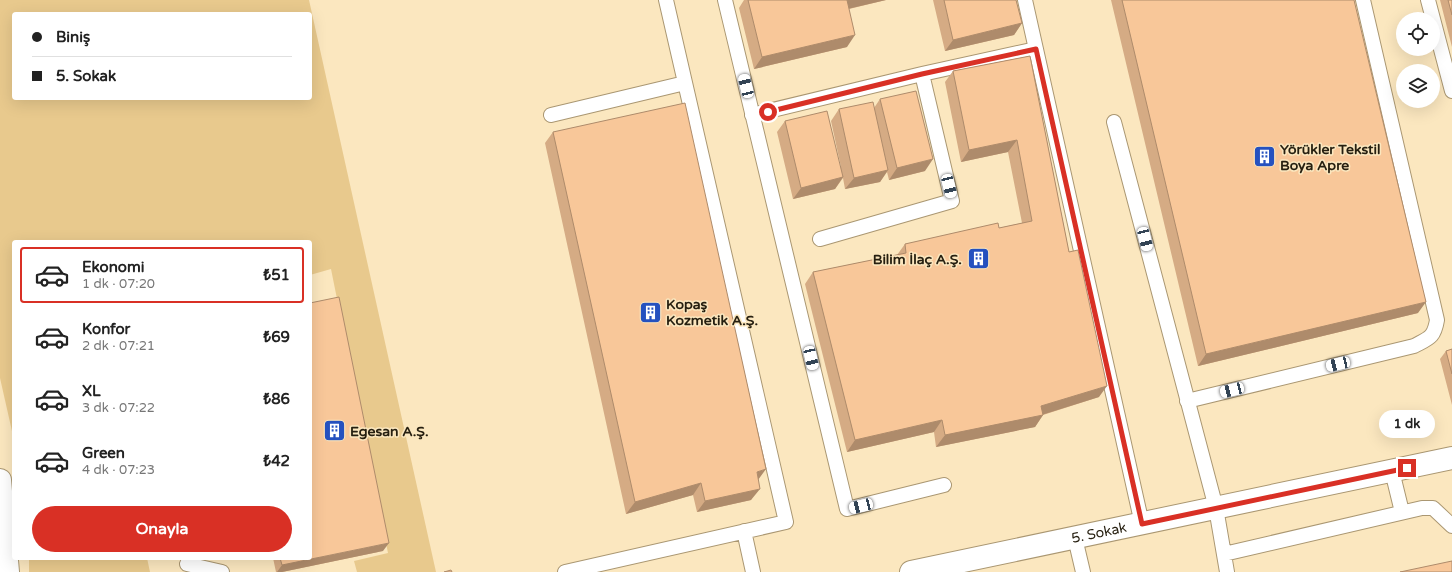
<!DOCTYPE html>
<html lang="tr">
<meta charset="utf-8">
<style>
body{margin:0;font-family:"Varela Round",sans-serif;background:#f6f6f6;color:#222;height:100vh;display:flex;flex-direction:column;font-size:15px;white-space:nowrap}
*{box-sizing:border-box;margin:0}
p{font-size:13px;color:#767676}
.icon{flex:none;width:22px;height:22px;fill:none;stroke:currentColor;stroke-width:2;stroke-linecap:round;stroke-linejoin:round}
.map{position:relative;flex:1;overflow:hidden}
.sheet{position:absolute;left:12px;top:240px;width:300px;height:320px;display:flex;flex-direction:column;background:#fff;border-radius:4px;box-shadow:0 4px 16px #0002}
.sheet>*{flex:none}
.top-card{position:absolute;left:12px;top:12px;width:300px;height:88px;border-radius:4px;box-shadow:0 4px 16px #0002;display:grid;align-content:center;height:88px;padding:0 20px;background:#fff}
.tools{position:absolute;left:1396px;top:12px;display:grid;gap:8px}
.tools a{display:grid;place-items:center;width:44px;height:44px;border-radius:50%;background:#fff;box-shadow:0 4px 16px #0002;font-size:20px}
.end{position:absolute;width:18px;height:18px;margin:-9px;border:5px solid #d93025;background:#fff;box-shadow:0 0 0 2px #fff}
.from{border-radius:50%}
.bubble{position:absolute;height:28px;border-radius:14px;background:#fff;box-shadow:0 4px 16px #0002;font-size:13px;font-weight:800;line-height:28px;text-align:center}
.car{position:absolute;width:12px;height:24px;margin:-12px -6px;border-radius:5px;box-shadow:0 0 3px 1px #0007;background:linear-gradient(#fff 24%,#345 0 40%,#fff 0 76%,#345 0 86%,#fff 0)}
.top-card b{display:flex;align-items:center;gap:14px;height:38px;font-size:15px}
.top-card b+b{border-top:1px solid #e0e0e0}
.top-card i{width:10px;height:10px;background:#222}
ul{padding:7px 0 0;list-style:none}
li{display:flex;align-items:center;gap:12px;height:56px;margin:0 8px 6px;padding:0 12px;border:2px solid transparent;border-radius:4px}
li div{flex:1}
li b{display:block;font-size:15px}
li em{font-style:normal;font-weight:800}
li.on{border-color:#d93025}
li>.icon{width:36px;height:36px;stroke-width:1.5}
.primary-button{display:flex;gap:8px;margin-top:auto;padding:8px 20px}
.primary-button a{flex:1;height:46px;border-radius:24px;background:#d93025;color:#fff;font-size:16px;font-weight:800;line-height:46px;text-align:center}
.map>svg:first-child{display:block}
.green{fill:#e8c98d;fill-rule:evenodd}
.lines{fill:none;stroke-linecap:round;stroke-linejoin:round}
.service-casing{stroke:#aa9772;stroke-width:16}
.minor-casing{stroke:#aa9772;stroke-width:24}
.secondary-casing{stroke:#aa9772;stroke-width:24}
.service{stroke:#fff;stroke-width:14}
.minor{stroke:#fff;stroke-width:22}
.secondary{stroke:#fff;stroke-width:22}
.wall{fill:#d5ab84}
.shaded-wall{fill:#ae8b6b}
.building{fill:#f8c799;stroke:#ae8b6b}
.route{stroke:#d93025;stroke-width:5}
.labels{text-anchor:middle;stroke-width:3;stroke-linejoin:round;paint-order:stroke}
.poi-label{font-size:14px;font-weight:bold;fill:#261f10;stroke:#fbe7bf;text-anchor:start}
.street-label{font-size:14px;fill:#261f10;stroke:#fbe7bf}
</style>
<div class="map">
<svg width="1452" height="572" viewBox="0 0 1452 572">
<rect width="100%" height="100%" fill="#fbe7bf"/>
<!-- green -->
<path class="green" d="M0,0H309L436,572H357L354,561L388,553L331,269L310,275V242H14V440L0,378ZM14,14H310V98H14Z
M29,558H147L150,572H29Z"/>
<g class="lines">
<defs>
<path id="service" d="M725,0L847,509L944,485
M1025,0L1142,524
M1428,0L1452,91
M551,115L685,83
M752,115L922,74L1036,49
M1114,122L1216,508L1227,572
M820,239L952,201L922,74
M1187,401L1414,346C1429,338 1434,338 1437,320L1363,0
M1392,471L1402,512
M744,531L753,572
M1075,538L1083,572
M1224,554L1422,508H1433L1452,526
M187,564L222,572
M565,572L786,522L666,0"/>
<g id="minor">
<path id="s1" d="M911,572L1452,458"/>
</g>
<path id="secondary" d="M0,480L8,572"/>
</defs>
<!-- service casing -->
<use href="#service" class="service-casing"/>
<!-- minor casing -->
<use href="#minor" class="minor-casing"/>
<!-- secondary casing -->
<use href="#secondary" class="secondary-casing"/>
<!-- service -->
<use href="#service" class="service"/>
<!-- minor -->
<use href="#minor" class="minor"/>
<!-- secondary -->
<use href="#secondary" class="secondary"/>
</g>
<!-- wall -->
<path class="wall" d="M744,0H886L849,9L847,47L754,69L739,8Z
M933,0H1016L1022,23L1014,35L945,51Z
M1111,0H1354L1418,313L1198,366Z
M1440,0H1452V47Z
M1030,56L1069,252L1099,397L1043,415L1035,427L936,447L934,432L847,452L805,284L813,272L897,255L905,244L999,228L1022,223L1008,152L961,162L945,82L953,71Z
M880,99L925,171L889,180L887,172L880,182L845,189L843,178L835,189L793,199L777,132L785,121L841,167L831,121L839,109L874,108Z
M553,132L758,479L751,500L697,512L693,495L626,514L545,143Z
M1452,349V405L1440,359L1446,351Z
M383,551L282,572H276L273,558H310Z"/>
<!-- shaded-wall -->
<path class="shaded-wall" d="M847,0H886L839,11Z
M1022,23L1014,35L945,51L953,40Z
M855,35L847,47L754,69L762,57Z
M1017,140L1008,152L961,162L969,150Z
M933,159L925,171L889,180L897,168Z
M888,170L880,182L845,189L854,178Z
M843,177L835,189L793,199L801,188Z
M1426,302L1418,313L1198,366L1206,354Z
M1107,386L1099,397L1035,417L1043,415L1035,427L936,447L945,435Z
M942,420L934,432L847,452L855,440Z
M766,469L758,480L757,472Z
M701,483L693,495L626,514L635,502Z
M760,489L751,500L697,512L705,501Z
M389,543L383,551L282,572H277L282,565Z"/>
<!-- building -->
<path class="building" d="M748,0H847L855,35L762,57Z
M944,0H1016L1022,23L953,40Z
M1122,0H1354L1426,302L1206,354Z
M1448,0H1452V15Z
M1030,56L1069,252L1078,250L1107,386L1041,406L1043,415L945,435L942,420L855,440L813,272L906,253L905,244L998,223L999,228L1032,221L1017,140L969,150L953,71Z
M916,91L933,159L897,168L880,99Z
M873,102L888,170L854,178L839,109Z
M685,103L766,469L757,472L760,489L705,501L701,483L635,502L553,132Z
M827,111L843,177L801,188L785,121Z
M339,297L389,543L282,565L280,558H310V303Z
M1452,349V374L1446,351Z
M1452,561V572H1400Z
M451,570L452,572H444Z"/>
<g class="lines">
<!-- route -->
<path class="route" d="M768,112L922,74L1036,49L1142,524L1407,468"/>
</g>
<!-- icons -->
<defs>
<symbol id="building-square" viewBox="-11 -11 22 22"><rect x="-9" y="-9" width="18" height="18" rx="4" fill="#2551bf" stroke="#fbe7bf"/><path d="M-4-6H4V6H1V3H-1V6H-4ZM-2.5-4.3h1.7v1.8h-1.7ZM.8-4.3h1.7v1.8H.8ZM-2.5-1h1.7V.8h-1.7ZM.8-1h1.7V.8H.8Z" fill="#fff"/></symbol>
</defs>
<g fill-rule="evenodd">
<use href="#building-square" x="1252" y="144" width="25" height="25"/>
<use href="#building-square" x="966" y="246" width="25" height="25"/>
<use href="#building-square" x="638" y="300" width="25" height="25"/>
<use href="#building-square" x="322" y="418" width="25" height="25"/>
</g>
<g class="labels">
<!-- poi labels -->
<g class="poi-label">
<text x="1280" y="154">Yörükler Tekstil<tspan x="1280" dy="16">Boya Apre</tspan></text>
<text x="962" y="264" text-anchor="end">Bilim İlaç A.Ş.</text>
<text x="666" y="309">Kopaş<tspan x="666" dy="16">Kozmetik A.Ş.</tspan></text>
<text x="350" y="436">Egesan A.Ş.</text>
</g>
<!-- street labels -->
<g class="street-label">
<text dy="5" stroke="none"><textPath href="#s1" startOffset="192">5. Sokak</textPath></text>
</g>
</g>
</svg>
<div class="tools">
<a><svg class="icon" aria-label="locate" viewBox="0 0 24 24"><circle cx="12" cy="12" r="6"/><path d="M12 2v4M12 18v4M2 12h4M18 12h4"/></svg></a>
<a><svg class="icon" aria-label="layers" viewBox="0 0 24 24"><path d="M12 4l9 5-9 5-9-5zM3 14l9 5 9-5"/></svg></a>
</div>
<i class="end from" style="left:768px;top:112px"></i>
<i class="end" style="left:1407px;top:468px"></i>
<div class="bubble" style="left:1379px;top:410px;width:56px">1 dk</div>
<i class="car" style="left:746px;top:86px;rotate:346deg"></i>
<i class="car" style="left:949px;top:186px;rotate:166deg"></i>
<i class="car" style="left:1145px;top:239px;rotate:166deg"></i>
<i class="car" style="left:811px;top:358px;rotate:167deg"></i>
<i class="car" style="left:1338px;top:364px;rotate:257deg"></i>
<i class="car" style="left:1232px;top:390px;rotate:256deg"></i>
<i class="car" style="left:861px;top:506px;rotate:256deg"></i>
<div class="top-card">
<b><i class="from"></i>Biniş</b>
<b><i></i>5. Sokak</b>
</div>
<section class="sheet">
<ul>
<li class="on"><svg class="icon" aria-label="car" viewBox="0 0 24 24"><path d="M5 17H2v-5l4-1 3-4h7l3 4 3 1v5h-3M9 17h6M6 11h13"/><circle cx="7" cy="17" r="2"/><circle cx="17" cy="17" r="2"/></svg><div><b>Ekonomi</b><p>1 dk · 07:20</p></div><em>₺51</em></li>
<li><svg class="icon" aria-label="car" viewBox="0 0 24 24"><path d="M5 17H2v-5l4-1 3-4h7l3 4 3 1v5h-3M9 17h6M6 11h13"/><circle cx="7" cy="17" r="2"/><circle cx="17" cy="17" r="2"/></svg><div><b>Konfor</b><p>2 dk · 07:21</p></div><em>₺69</em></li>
<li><svg class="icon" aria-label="car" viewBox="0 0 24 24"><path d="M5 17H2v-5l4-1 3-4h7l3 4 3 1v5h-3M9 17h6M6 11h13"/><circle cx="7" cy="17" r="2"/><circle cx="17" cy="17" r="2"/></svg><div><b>XL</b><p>3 dk · 07:22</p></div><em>₺86</em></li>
<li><svg class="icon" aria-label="car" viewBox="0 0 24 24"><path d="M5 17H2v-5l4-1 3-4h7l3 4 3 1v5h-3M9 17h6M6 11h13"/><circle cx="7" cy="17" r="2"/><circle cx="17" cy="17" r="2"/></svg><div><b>Green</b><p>4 dk · 07:23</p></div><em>₺42</em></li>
</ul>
<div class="primary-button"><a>Onayla</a></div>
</section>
</div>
